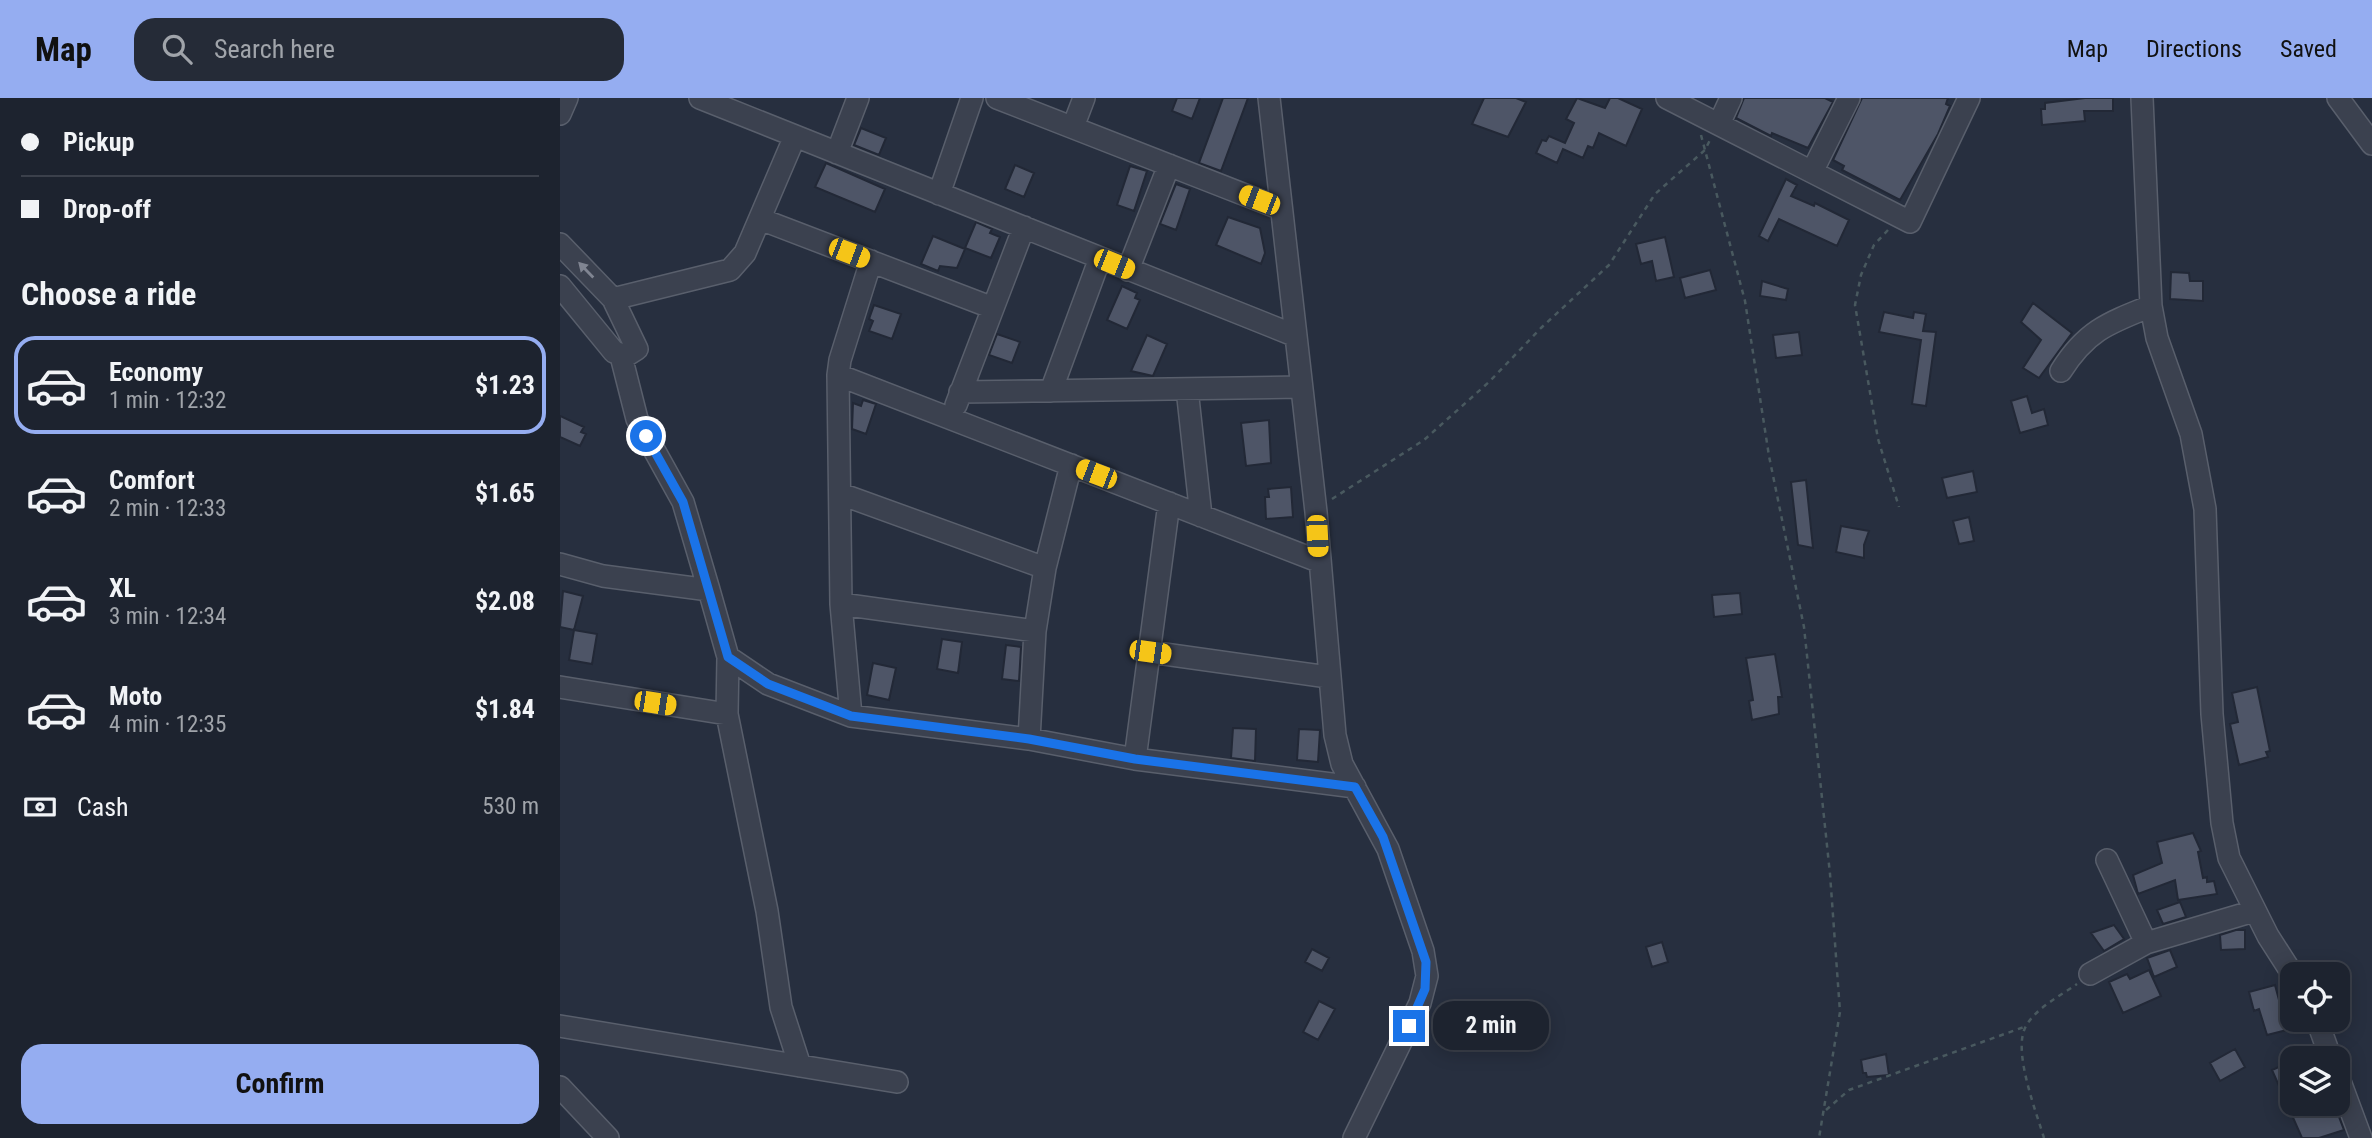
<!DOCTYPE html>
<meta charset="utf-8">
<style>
body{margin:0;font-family:"Roboto Condensed",sans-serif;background:#252b37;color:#f1f3f6;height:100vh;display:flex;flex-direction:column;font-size:26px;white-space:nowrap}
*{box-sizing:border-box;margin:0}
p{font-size:23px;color:#a0a4aa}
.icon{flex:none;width:38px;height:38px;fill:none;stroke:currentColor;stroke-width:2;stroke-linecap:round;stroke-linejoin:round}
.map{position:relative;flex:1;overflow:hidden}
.side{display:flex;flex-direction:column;background:#1d232f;width:560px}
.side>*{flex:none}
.top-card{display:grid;align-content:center;height:154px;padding:0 21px;background:#1d232f}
.buttons{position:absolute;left:1720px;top:864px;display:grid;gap:14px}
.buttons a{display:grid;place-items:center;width:70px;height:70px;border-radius:14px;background:#1d232f;box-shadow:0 4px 18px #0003,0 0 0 2px #3b404b;font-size:35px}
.end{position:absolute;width:32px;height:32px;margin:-16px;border:9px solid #1a73e8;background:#fff;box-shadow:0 0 0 4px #fff}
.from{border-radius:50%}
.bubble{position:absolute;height:49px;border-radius:21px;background:#1d232f;box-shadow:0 4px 18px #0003,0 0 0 2px #3b404b;font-size:23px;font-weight:700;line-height:49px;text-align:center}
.car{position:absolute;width:21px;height:42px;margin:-21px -10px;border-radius:9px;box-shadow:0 0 5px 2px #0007;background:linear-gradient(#f5c518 24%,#345 0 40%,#f5c518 0 76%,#345 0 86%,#f5c518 0)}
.top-card b{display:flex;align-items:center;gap:24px;height:66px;font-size:26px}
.top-card b+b{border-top:2px solid #3b404b}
.top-card i{width:18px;height:18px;background:#f1f3f6}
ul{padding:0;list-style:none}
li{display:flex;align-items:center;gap:21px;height:98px;margin:0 14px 10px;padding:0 7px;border:4px solid transparent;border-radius:21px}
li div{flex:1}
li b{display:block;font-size:26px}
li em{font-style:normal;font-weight:700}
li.on{border-color:#95adf1}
li>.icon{width:63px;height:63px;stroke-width:1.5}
h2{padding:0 21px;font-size:32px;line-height:84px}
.pay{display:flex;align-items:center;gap:18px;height:77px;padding:0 21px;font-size:26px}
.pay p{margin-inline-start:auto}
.action{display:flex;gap:14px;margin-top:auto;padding:14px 21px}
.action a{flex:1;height:80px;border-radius:21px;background:#95adf1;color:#111;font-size:28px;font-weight:700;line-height:80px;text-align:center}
header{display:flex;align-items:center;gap:42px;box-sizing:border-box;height:98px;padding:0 35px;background:#95adf1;color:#111}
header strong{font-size:33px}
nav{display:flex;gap:38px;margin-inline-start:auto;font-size:24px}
.search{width:490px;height:63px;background:#252b37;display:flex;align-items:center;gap:18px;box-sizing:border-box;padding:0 24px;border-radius:21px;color:#a0a4aa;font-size:26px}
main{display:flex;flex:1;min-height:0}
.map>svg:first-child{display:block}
.building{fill:#4e5567;stroke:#222836;stroke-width:2}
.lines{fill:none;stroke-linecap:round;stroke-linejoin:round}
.minor-casing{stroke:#595f6c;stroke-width:24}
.path{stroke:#49595f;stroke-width:2.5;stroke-dasharray:5 5;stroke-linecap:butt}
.minor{stroke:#3b414f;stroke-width:21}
.oneway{fill:#808592}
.route{stroke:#1a73e8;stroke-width:9}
</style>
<header>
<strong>Map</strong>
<div class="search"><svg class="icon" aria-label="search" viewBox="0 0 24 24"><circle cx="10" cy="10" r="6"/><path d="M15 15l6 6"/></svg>Search here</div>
<nav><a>Map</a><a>Directions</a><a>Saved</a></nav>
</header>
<main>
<section class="side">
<div class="top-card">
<b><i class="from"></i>Pickup</b>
<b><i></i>Drop-off</b>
</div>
<h2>Choose a ride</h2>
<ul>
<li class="on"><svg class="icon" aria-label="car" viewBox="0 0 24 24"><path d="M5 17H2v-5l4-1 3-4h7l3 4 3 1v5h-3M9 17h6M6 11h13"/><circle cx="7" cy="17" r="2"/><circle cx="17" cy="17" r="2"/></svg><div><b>Economy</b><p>1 min · 12:32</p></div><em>$1.23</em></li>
<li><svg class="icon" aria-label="car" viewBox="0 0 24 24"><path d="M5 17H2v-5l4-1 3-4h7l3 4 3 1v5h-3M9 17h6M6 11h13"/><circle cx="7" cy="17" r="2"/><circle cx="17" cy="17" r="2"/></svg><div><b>Comfort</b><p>2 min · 12:33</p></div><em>$1.65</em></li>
<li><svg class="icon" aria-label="car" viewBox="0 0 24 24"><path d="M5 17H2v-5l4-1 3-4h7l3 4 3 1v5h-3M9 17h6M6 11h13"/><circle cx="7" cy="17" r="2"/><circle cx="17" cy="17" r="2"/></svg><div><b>XL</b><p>3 min · 12:34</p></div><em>$2.08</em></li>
<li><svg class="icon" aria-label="car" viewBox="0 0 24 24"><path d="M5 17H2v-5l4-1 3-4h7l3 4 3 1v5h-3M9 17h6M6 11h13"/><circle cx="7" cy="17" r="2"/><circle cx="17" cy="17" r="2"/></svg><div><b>Moto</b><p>4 min · 12:35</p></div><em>$1.84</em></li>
</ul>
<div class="pay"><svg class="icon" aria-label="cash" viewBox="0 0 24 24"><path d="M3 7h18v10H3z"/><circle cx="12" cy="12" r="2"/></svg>Cash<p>530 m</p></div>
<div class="action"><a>Confirm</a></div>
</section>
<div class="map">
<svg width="1812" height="1040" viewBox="0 0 1812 1040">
<rect width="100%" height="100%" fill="#272f3f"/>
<!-- building -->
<path class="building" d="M617,0H640L632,21L612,13Z
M663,0H688L661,73L639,65Z
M924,0H956L966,4L948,39L912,26Z
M1017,0L1045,10L1050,0H1058L1082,11L1066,48L1039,35L1033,50L1028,48L1023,60L1003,51L997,65L976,55L982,42L986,43L989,38L1005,45L1014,25L1006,21Z
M1184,0H1265L1273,4L1248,50L1212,35L1211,38L1176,20Z
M1302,0H1388L1386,6L1390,8L1378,36L1340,102L1282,72L1284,68L1273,62Z
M1525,0H1553V13H1524L1525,23L1482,27L1481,11H1485V5Z
M301,30L326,40L319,57L294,47Z
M266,65L325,91L315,114L255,89Z
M455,67L474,75L464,99L445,91Z
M570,68L587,73L574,113L557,107Z
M1226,81L1237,87L1231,98L1254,108L1255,105L1289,122L1277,148L1219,121L1208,143L1199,138Z
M616,86L630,91L616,132L600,126Z
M668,119L700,130L705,155L701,166L656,147Z
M416,124L432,131L430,135L440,139L431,160L405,150Z
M373,138L405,151L397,170L380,168L378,173L361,166Z
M1105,139L1114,179L1096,183L1092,163L1081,166L1076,146Z
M1150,172L1156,192L1125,200L1120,180Z
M1611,174L1629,175L1630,183H1643V203L1610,201Z
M1202,183L1228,191L1226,202L1200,198Z
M562,188L577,195L575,200L580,202L567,231L547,222Z
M1473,205L1512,235L1479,280L1463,270L1481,242L1461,224Z
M314,207L341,216L332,241L309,233L313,223L309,221Z
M1324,214L1353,220L1354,214L1366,216L1363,233L1376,234L1366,308L1352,306L1361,242L1319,234Z
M1239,234L1242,257L1216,260L1213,237Z
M437,236L460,244L452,265L429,257Z
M587,237L607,246L593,278L571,273Z
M1467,298L1472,315L1484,311L1488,327L1460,335L1451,303Z
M303,302L316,306L306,336L292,331L293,305L301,308Z
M0,318L24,329L21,334L26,336L20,348L0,339Z
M709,322L711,365L686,368L681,325Z
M1413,373L1417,394L1387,400L1382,380Z
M1246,382L1253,450L1238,447L1231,384Z
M731,389L733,419L706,421L705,399H709L708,391Z
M1409,419L1414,443L1399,446L1393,423Z
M1281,428L1309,433L1304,447V460L1276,454Z
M3,493L23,498L14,532L0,529Z
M1180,495L1182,516L1154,519L1152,497Z
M14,532L37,536L32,566L9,562Z
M382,541L402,544L398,575L377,571Z
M446,547L461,549L459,583L442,581Z
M1215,556L1222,599H1218L1219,616L1192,622L1189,603L1193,602L1186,560Z
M313,565L336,570L329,602L307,597Z
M1697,589L1710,653L1706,654L1708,659L1679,667L1670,626L1678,624L1672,595Z
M673,630L696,631L695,663L671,660Z
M739,631L760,632L758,664L737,662Z
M1633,735L1641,753L1638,754L1643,780L1647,779V784L1654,783L1657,796L1618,802L1615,782L1578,796L1573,777L1602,765L1597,744Z
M1620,804L1626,819L1603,826L1597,812Z
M1554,827L1564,841L1544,853L1531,835Z
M1676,832H1685V851L1661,852L1660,837Z
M1102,844L1108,864L1092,869L1086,849Z
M752,851L769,860L762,873L745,864Z
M1610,852L1617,869L1594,879L1587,860Z
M1589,872L1601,898L1563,915L1549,884L1567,876L1570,881Z
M1715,887L1727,932L1707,937L1699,911L1694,913L1689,894Z
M759,903L775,911L758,942L743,934Z
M1675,951L1685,969L1660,983L1650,965Z
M1326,956L1329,977L1307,979L1306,975H1303L1301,962Z
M1732,963V1006H1774L1784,1032L1759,1040H1742L1712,972Z"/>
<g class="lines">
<defs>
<path id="minor" d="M140,0L736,238
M437,0L721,111
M709,0L756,414L775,637L782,666L828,751L863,853L867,878L860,905L794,1040
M1107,0L1350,124L1409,0
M1582,0L1591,208L1597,240L1631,336L1645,411L1652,616L1662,725L1669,760L1708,838L1733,877
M1778,0L1812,46
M0,16L7,0
M1159,26L1171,0
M513,29L524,0
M277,55L298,0
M1253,72L1289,0
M379,96L412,0
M200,121L433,210
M0,146L53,201L77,251L66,258L54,254L0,188
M568,172L609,67
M53,201L170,172L185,155L235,38
M61,258L77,321L123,404L149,492
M1501,273C1526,233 1548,225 1591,208
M278,277L758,463
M627,291L641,418
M491,293L540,160
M400,294L741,289
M396,307L464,129
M281,396L485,470
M0,466L43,478L149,492L168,559L208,586L291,618L469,641L575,661L795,689
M281,506L475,533
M590,554L768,579
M168,559L167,616L207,813L221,909L240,968
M0,589L167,616
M291,618L281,506L278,277L280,262L311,163
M469,641L475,533L485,470L511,367
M575,661L609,405
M1547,762L1586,845
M1530,876L1586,845L1694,813
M1757,922L1771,961
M0,928L337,984
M1778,978L1801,1040
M0,989L48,1040"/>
</defs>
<!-- minor casing -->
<use href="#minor" class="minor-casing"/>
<!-- path -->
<path class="path" d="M1141,37L1185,203L1209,358L1244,529L1270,776L1280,914L1259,1040
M1328,132L1314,147L1301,177L1295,207L1318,341L1339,409
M772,401L864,342L929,284L981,230L1049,167L1095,96L1145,52L1151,40
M1266,1012L1289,992L1464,929
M1484,1040C1476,1013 1452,952 1466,928C1476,910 1500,898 1517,886"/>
<!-- minor -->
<use href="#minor" class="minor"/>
</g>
<!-- one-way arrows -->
<defs><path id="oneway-solid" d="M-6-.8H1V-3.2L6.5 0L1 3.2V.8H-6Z" transform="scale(1.75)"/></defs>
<use class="oneway" href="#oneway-solid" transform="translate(26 172) rotate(-134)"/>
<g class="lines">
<!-- route -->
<path class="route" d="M86,338L123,404L168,559L208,586L291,618L469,641L575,661L795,689L823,739L866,864L865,891L849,928"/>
</g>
</svg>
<div class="buttons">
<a><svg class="icon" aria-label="locate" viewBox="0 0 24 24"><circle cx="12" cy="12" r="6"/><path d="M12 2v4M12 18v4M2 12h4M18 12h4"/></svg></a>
<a><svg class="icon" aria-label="layers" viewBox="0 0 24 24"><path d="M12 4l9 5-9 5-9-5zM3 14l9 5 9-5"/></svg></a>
</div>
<i class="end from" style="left:86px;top:338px"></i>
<i class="end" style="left:849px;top:928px"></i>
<div class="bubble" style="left:873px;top:903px;width:116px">2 min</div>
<i class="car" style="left:699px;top:102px;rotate:291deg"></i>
<i class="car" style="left:289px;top:155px;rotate:111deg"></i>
<i class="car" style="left:554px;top:166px;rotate:112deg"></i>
<i class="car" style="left:536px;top:376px;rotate:291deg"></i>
<i class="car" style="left:757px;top:438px;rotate:177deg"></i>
<i class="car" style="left:590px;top:554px;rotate:98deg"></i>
<i class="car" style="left:95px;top:605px;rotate:99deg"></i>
</div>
</main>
